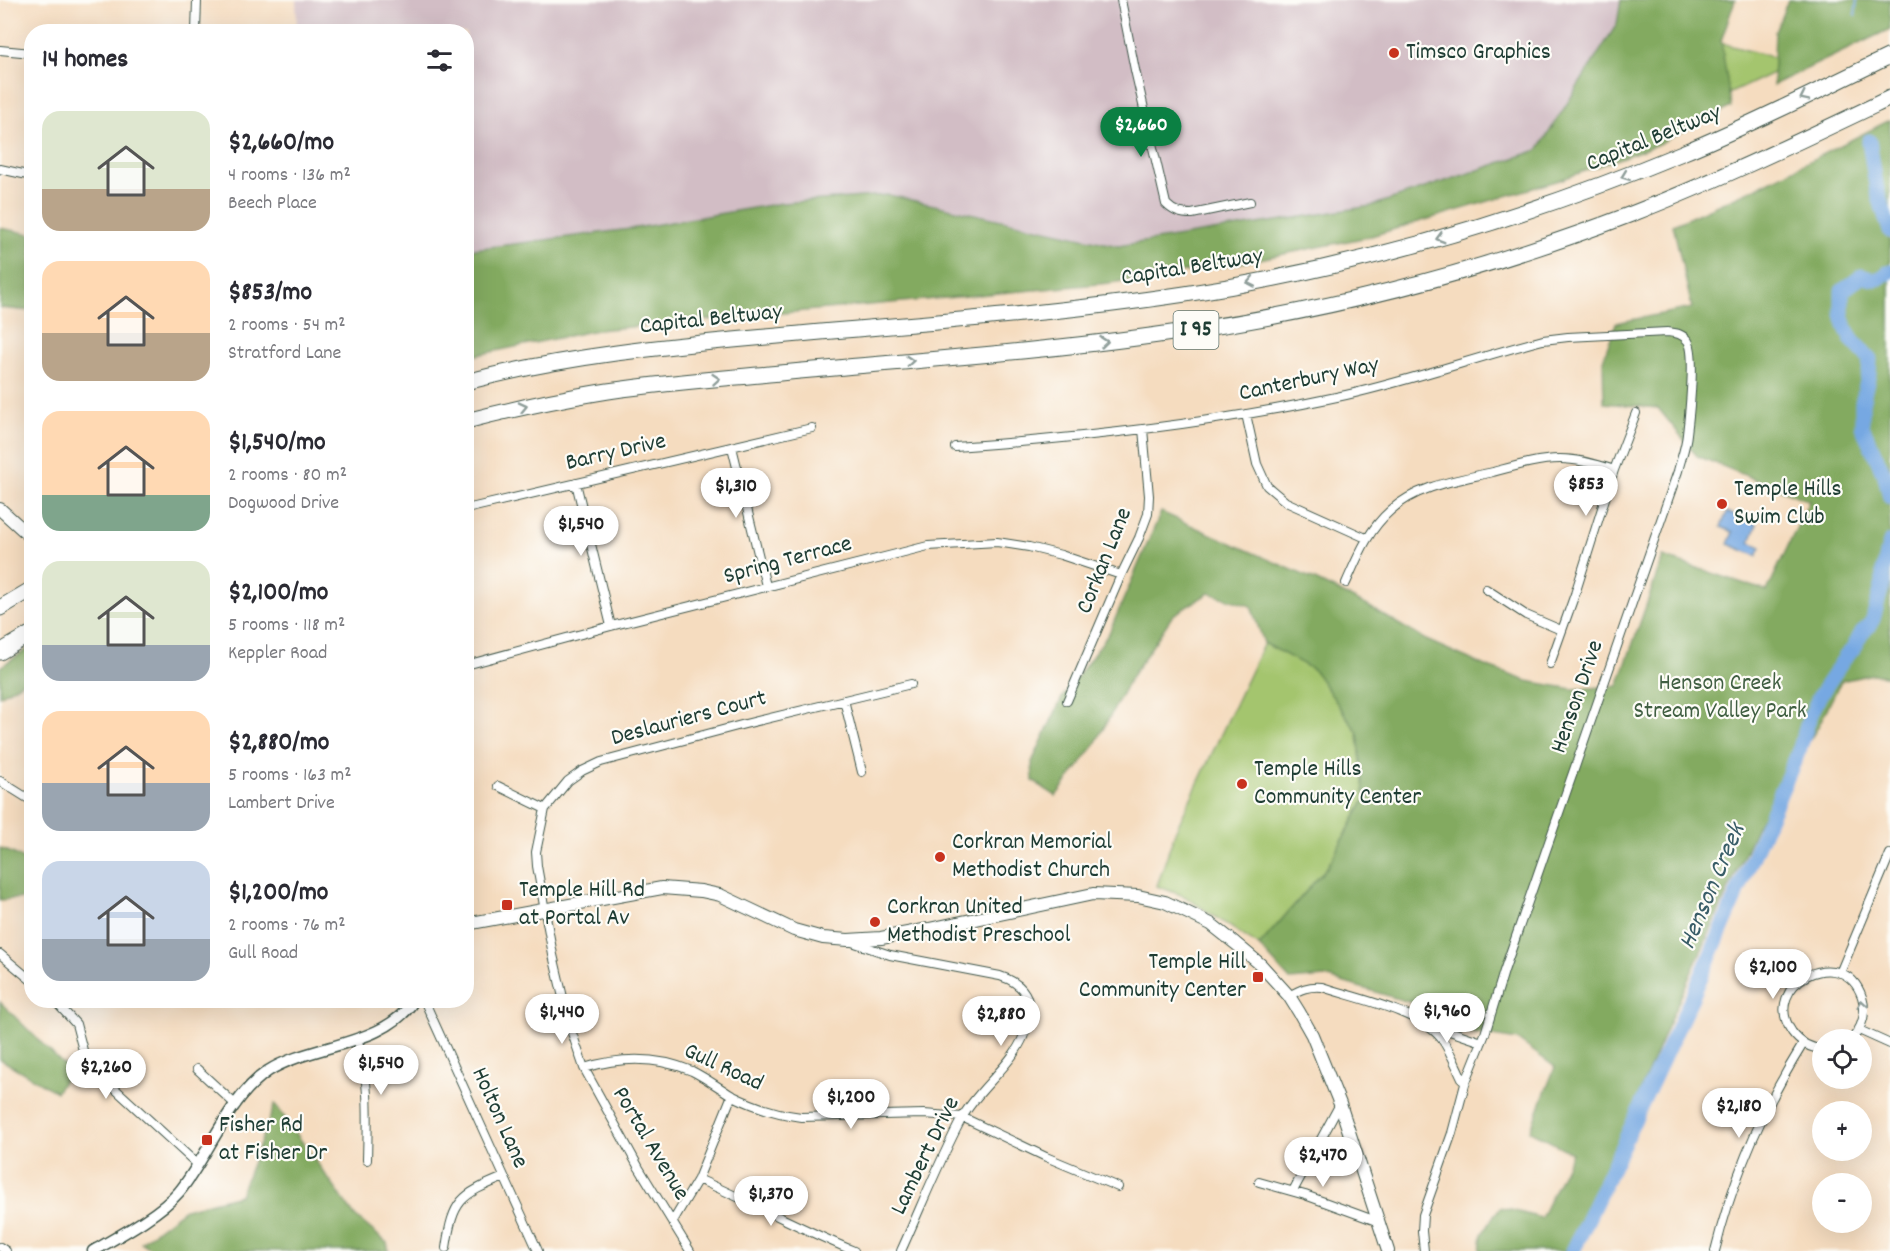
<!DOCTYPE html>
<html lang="en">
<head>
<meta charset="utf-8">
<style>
	body { margin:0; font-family:Dekko,sans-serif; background:#f7f7f7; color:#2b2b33; height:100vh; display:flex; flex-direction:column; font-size:22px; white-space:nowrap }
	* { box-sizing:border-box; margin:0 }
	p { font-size:20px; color:#7c7c81 }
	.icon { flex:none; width:33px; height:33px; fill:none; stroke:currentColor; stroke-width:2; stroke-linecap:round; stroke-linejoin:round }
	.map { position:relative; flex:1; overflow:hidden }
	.panel { position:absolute; left:24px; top:24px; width:450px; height:984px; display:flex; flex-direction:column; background:#fff; border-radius:24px; box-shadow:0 6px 24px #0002 }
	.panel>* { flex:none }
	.fabs { position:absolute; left:1812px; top:1029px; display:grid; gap:12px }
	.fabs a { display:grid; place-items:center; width:60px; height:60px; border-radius:50%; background:#fff; box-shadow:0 6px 24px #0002; font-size:30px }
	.price { position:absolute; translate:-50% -51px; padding:0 14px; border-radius:21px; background:#fff; color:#222; font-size:20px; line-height:39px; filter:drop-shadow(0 2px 3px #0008) }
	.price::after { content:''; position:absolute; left:50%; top:36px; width:18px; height:14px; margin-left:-9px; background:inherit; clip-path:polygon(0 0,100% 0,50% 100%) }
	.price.on { background:#0b8043; color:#fff }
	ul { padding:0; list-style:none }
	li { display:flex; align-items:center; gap:18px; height:150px; padding:0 18px }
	li span { display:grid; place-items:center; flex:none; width:168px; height:120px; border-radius:18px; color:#555 }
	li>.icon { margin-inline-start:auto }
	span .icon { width:72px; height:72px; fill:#fffc; stroke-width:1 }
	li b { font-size:26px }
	h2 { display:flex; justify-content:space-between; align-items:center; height:72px; padding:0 18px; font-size:26px }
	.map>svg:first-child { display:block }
	.industrial { fill:#d2bdc5 }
	.green { fill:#a4c56e; stroke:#628151; stroke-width:1.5 }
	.forest { fill:#83aa61; stroke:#51744a; stroke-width:1.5 }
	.water { fill:#76a8e2; stroke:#4a728b; stroke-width:1.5 }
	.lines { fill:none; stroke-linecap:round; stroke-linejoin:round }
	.stream { stroke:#76a8e2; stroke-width:2 }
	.river { stroke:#76a8e2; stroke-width:15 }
	.minor-casing { stroke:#3f5549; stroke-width:10 }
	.tertiary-casing { stroke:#3f5549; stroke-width:13 }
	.secondary-casing { stroke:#3f5549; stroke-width:14 }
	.motorway-casing { stroke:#3f5549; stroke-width:17 }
	.minor { stroke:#fff; stroke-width:8 }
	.tertiary { stroke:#fff; stroke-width:10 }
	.secondary { stroke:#fff; stroke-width:12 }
	.motorway { stroke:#fff; stroke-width:15 }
	.oneway { stroke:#8f9e9a }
	.poi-dot { fill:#c8321e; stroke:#fdfcf7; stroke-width:2 }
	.labels { text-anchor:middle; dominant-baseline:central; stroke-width:4.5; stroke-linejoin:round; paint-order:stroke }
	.shield { fill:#fdfcf7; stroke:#62766e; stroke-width:1.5 }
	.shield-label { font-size:22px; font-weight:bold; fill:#1f3d34 }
	.poi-label { font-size:24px; fill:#1f3d34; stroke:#fdfcf7; text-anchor:start }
	.street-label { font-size:24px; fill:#1f3d34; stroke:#fdfcf7 }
	.park-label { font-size:24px; fill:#405f42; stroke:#fdfcf7 }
	.water-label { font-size:26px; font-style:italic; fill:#395d68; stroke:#fdfcf7 }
</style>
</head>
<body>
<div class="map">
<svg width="1890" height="1251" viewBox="0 0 1890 1251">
	<rect width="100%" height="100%" fill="#fdfcf7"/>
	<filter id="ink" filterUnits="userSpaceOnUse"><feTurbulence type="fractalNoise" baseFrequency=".0167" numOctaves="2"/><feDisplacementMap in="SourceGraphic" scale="12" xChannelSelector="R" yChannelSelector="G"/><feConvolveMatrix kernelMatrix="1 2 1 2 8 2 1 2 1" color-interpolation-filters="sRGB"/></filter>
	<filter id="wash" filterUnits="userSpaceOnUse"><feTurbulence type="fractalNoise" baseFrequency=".008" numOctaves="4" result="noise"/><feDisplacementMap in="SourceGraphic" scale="24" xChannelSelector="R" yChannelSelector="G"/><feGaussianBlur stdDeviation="1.35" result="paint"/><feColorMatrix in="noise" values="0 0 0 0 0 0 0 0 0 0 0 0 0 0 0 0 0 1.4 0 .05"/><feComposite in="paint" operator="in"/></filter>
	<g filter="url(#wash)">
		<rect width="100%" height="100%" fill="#f5dcbf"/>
		<!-- industrial -->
		<path class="industrial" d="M296,0H1621L1617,24L1538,150L1371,206L1118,246L889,195L782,203L630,229L467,250L466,32L297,31Z"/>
		<!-- green -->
		<path class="green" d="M1710,40L1794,63L1701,107Z
			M1264,643L1314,669L1358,733L1365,799L1328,866L1259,946L1184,896L1157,886L1175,832Z"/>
		<!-- forest -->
		<path class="forest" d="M1621,0H1735L1721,41L1731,107L1656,145L1560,180L1368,237L1225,266L1110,283L597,330L467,357V250L630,229L782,203L889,195L1118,246L1371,206L1538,150L1617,24Z
			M1788,0H1890V29L1773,85L1775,32Z
			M1890,120V677L1873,674L1841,681L1819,725L1757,826L1667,1027L1574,1251H1480L1482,1234L1500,1207L1541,1218L1572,1153L1530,1131L1555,1067L1518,1040L1466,1032L1419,1005L1325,977L1290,980L1259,946L1328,866L1365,799L1358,733L1314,670L1264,643L1251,606L1209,593L1173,615L1130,679L1094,746L1056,796L1033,781L1032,762L1062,698L1109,633L1161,512L1315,580L1368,606L1424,639L1485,666L1527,681L1573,689L1618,686L1663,557L1767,591L1809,501L1697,456L1658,408L1604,403L1603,360L1616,323L1692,308L1673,225L1760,186Z
			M0,228L31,234V311L0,308Z
			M31,647V677L0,696V667Z
			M0,848C28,859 40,865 27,898L0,900Z
			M0,1002L70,1071L56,1092L0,1059Z
			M275,1104L355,1216L387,1243L389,1251H154L141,1242L185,1209L240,1195Z"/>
		<!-- water -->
		<path class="water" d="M1727,512L1757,524L1750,542L1761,547L1757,556L1728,544L1733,532L1721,527Z"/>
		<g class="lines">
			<!-- stream -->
			<path class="stream" d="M1855,15L1857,0"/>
			<!-- river -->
			<path class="river" d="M1869,141L1877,190L1890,231
				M1890,271C1878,281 1876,281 1862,276L1842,291V314L1846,328L1852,340L1870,359L1869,373L1862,403V426L1885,476L1890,497
				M1573,1251L1694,993L1800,748L1809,719L1820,695L1846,656L1853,649L1862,632L1869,626L1873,619L1883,583V571L1890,542"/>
		</g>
	</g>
	<g filter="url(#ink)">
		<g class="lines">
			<!-- minor casing -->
			<g class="minor-casing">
				<path id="minor" d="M1121,0L1135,70L1166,204C1174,212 1181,214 1192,214L1250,202
					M196,32L197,0
					M0,50L32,53
					M0,169L32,176
					M1246,414L1257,464L1267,486L1286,502L1366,538
					M732,447L766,586
					M955,447C1086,438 1218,423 1346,395C1413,380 1477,357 1543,340L1568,337L1667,332C1675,333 1682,333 1688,341C1696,353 1689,417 1687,434C1686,446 1681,459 1678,471L1504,971L1485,1034L1465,1084
					M576,483L611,626
					M466,509L812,428
					M1346,583C1358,556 1368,530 1391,510C1418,485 1459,480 1493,472C1515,466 1538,459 1560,459C1579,459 1596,464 1614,470
					M1486,589L1526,615L1561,630
					M1550,664L1575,594L1614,470L1636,413
					M466,665L611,626L928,546L997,542L1029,547L1061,555L1121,575
					M844,700L862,772
					M1067,701L1121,575L1139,538L1148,514L1149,496L1143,429
					M0,781L32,801
					M498,786L545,809
					M849,941L890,955L1000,976C1025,984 1033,999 1027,1025C1019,1062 979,1086 962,1118C939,1161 921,1207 901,1251
					M0,954L32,981
					M1840,973L1890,854
					M1289,996C1301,989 1308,986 1322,987C1355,998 1419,1011 1441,1038C1451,1051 1457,1069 1465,1084L1452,1133L1423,1215L1422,1231L1424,1251
					M54,1000L76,1024L85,1058L89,1065L197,1164
					M424,1000L538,1251
					M211,1002L213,1000
					M1429,1024L1482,1042
					M1859,1030L1890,1044
					M357,1038C370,1078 368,1118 367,1160
					M1822,1049C1809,1048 1800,1043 1792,1032C1759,984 1843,941 1862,997C1867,1013 1862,1028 1851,1040
					M584,1068C620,1057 657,1056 692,1071C706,1078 718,1087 731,1095C753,1106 777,1114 801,1117L924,1114L962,1117L1046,1157L1118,1187
					M197,1069L236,1105
					M698,1179C751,1202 801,1229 854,1251
					M1259,1182L1305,1195L1379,1222
					M1293,1191L1340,1104
					M673,1221L698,1179L732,1095
					M0,1247L6,1251
					M446,1248C453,1200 460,1195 504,1177
					M690,1251L639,1168L584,1068L570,1027L553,955L545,911L537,866L536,852L545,809L568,781L582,771L601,762L745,724L911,684
					M1715,1251C1733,1178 1763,1108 1803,1044"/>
			</g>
			<!-- tertiary casing -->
			<g class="tertiary-casing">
				<path id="tertiary" d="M93,1251C119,1236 160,1214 179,1192C209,1155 228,1098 268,1071C310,1044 386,1046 414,1000"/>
			</g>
			<!-- secondary casing -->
			<g class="secondary-casing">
				<path id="secondary" d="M0,509L32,538
					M466,924L662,888L701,891L720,895L794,930L823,938L848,940L881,938L929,929L1093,894L1138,896L1165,902L1211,924L1235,943L1260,964L1289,996L1299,1012L1312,1035L1340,1104L1388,1251"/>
			</g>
			<!-- motorway casing -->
			<g class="motorway-casing">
				<path id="motorway" d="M466,382C565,356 665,346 766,337C906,324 1047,315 1185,294C1356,268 1523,219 1682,153C1753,124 1821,89 1890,56
					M466,421C509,410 553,400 596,393C657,383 719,379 780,373C917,360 1056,351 1192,330C1342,308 1492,268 1634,213C1721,179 1806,138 1890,98
					M0,608L32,589
					M0,652L32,633"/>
			</g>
			<!-- minor -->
			<use href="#minor" class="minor"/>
			<!-- tertiary -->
			<use href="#tertiary" class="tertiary"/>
			<!-- secondary -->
			<use href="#secondary" class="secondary"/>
			<!-- motorway -->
			<use href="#motorway" class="motorway"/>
		</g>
		<!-- one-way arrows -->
		<defs><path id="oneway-chevron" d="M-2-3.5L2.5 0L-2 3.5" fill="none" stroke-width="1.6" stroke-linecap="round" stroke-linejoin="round" transform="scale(1.5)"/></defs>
		<g class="oneway">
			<use href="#oneway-chevron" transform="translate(1804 97) rotate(154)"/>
			<use href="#oneway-chevron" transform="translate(1625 176) rotate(159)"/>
			<use href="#oneway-chevron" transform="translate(1440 238) rotate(164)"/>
			<use href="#oneway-chevron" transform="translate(1251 282) rotate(169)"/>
			<use href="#oneway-chevron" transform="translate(1104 342) rotate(-6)"/>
			<use href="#oneway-chevron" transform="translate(910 361) rotate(-5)"/>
			<use href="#oneway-chevron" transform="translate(716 379) rotate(-5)"/>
			<use href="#oneway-chevron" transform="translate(523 407) rotate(-13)"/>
			<use href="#oneway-chevron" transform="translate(1862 1004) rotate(-99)"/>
		</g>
	</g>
	<!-- markers -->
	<g class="poi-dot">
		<circle cx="1394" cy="53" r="6"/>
		<circle cx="1722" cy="504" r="6"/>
		<circle cx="1242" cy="784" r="6"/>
		<circle cx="940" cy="857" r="6"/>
		<rect x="501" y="899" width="12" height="12" rx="3"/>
		<circle cx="875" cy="922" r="6"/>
		<rect x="1252" y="971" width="12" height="12" rx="3"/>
		<rect x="201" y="1134" width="12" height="12" rx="3"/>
	</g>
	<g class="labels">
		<!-- shield labels -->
		<rect class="shield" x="1173.5" y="311" width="45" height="38" rx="4.5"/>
		<g class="shield-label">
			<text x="1196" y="330">I 95</text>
		</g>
		<!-- poi labels -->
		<g class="poi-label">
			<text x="1406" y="53">Timsco Graphics</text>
			<text x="1734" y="490">Temple Hills<tspan x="1734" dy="28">Swim Club</tspan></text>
			<text x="1254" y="770">Temple Hills<tspan x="1254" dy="28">Community Center</tspan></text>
			<text x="952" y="843">Corkran Memorial<tspan x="952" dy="28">Methodist Church</tspan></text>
			<text x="519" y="891">Temple Hill Rd<tspan x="519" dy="28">at Portal Av</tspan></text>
			<text x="887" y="908">Corkran United<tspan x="887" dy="28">Methodist Preschool</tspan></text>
			<text x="1246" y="963" text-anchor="end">Temple Hill<tspan x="1246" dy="28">Community Center</tspan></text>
			<text x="219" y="1126">Fisher Rd<tspan x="219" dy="28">at Fisher Dr</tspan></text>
		</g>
		<!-- street labels -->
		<g class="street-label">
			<text transform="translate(1654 139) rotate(-22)">Capital Beltway</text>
			<text transform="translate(1192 268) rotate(-9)">Capital Beltway</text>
			<text transform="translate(711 320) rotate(-6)">Capital Beltway</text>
			<text transform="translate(1309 380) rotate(-12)">Canterbury Way</text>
			<text transform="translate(616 453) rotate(-13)">Barry Drive</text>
			<text transform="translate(788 561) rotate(-15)">Spring Terrace</text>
			<text transform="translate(1105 561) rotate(-68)">Corkan Lane</text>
			<text transform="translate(1578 697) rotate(-71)">Henson Drive</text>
			<text transform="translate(689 719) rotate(-15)">Deslauriers Court</text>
			<text transform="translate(723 1068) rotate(25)">Gull Road</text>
			<text transform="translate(499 1118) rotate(66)">Holton Lane</text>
			<text transform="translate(650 1144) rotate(59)">Portal Avenue</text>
			<text transform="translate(926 1156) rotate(-64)">Lambert Drive</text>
		</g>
		<!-- park labels -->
		<g class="park-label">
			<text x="1720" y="684">Henson Creek<tspan x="1720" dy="28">Stream Valley Park</tspan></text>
		</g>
		<!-- water labels -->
		<g class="water-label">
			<text transform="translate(1713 887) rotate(-67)">Henson Creek</text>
		</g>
	</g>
</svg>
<div class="fabs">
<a><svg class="icon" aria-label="locate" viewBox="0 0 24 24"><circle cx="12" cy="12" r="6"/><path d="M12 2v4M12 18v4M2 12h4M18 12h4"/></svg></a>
<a>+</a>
<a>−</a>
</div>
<b class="price on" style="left:1141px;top:158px">$2,660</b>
<b class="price" style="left:1586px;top:517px">$853</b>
<b class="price" style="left:736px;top:519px">$1,310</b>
<b class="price" style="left:581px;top:557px">$1,540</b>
<b class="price" style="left:1773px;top:1000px">$2,100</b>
<b class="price" style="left:1447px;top:1044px">$1,960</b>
<b class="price" style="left:562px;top:1045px">$1,440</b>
<b class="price" style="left:1001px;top:1047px">$2,880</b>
<b class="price" style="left:381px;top:1096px">$1,540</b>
<b class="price" style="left:106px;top:1100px">$2,260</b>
<b class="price" style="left:851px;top:1130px">$1,200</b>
<b class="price" style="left:1739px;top:1139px">$2,180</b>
<b class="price" style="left:1323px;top:1188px">$2,470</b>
<b class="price" style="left:771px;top:1227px">$1,370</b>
<section class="panel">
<h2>14 homes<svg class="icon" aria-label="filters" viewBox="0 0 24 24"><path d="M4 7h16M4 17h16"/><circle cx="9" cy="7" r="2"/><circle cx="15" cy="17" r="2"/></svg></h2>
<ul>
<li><span style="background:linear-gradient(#dfe7d0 65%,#b9a48a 0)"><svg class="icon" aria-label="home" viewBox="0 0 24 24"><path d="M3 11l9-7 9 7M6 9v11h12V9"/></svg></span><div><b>$2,660/mo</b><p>4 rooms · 136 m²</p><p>Beech Place</p></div></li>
<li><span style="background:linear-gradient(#ffd9b3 60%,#b9a48a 0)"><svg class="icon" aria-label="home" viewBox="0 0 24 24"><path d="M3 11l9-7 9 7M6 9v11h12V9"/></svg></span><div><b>$853/mo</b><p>2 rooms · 54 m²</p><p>Stratford Lane</p></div></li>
<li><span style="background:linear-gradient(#ffd9b3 70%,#7fa58c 0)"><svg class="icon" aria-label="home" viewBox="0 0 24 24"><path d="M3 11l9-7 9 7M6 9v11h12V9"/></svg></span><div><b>$1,540/mo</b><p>2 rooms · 80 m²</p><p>Dogwood Drive</p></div></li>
<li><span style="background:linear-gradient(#dfe7d0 70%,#9aa5b1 0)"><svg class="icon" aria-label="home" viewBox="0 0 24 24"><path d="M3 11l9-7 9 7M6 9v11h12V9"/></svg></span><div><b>$2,100/mo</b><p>5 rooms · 118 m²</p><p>Keppler Road</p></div></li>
<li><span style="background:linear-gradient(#ffd9b3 60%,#9aa5b1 0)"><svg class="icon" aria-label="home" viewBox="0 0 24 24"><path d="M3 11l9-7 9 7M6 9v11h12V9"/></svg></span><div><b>$2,880/mo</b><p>5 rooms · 163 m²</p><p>Lambert Drive</p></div></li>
<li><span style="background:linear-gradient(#c9d6e8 65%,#9aa5b1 0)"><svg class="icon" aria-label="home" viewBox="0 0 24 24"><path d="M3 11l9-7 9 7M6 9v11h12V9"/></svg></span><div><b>$1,200/mo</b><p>2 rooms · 76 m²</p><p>Gull Road</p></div></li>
</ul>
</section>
</div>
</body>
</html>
